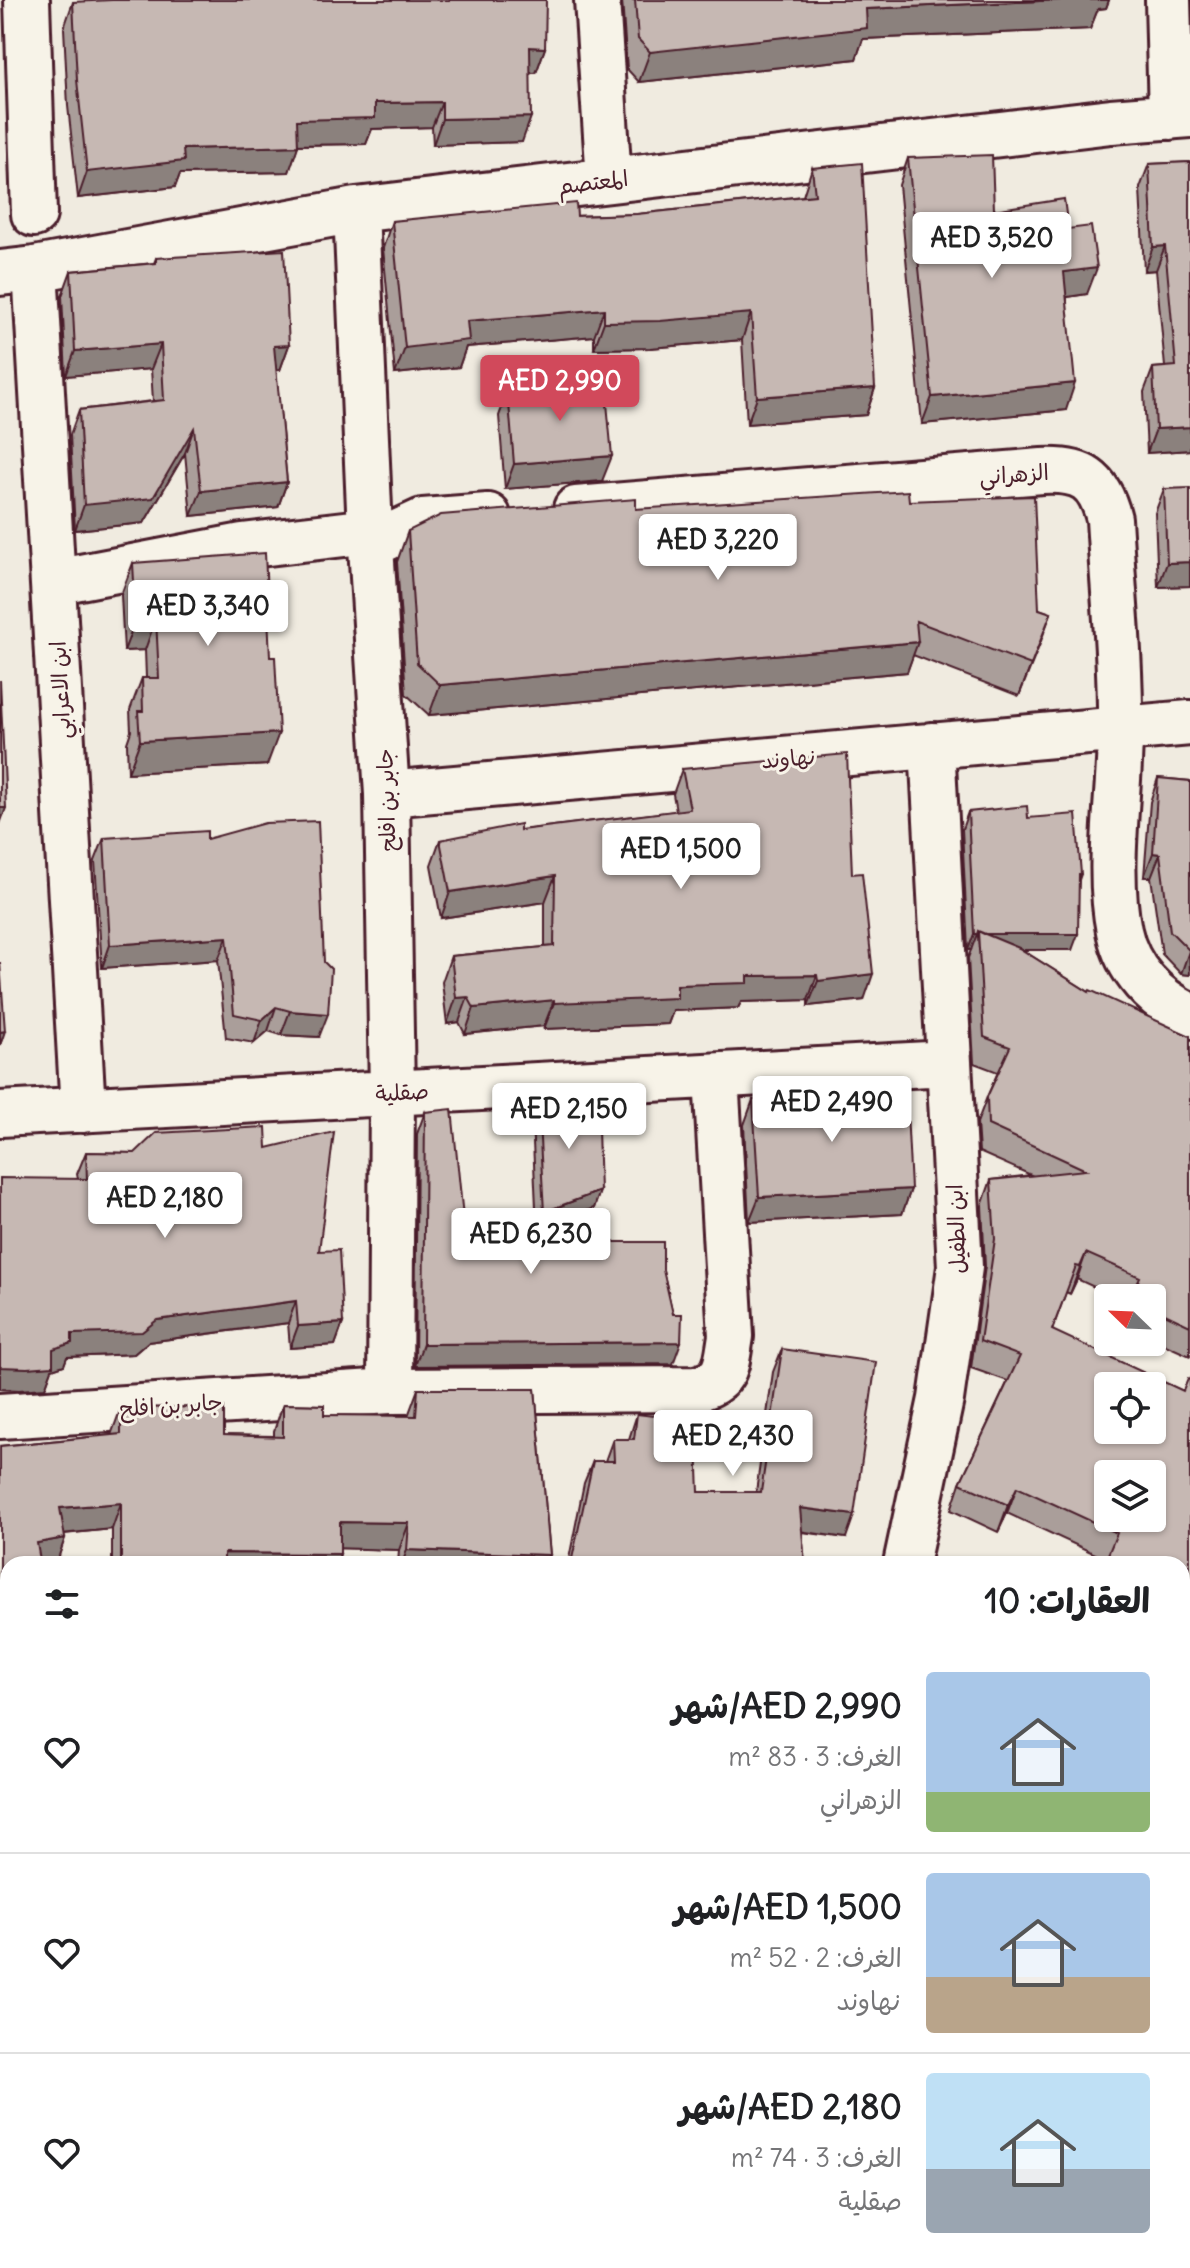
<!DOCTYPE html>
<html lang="ar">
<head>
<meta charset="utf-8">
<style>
	body { margin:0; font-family:Delius,"Playpen Sans Arabic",sans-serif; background:#f2f2f2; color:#202124; direction:rtl; height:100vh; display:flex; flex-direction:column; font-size:30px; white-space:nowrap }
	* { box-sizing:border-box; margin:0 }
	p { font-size:26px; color:#757577 }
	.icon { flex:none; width:44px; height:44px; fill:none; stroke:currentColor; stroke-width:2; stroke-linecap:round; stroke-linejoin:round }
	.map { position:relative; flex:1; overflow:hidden; direction:ltr }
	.side { position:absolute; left:0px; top:1556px; width:1190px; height:712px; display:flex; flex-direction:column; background:#fff; border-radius:24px 24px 0 0; box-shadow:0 2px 6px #0004; direction:rtl }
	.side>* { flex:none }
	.needle { width:52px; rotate:293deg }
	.buttons { position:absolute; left:1094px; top:1284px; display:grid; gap:16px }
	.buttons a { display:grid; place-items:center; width:72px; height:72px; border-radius:8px; background:#fff; box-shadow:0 2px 6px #0004; font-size:40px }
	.price { position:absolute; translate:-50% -68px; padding:0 18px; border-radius:8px; background:#fff; color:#222; font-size:26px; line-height:52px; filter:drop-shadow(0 2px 4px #0008) }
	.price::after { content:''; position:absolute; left:50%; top:48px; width:24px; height:18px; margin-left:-12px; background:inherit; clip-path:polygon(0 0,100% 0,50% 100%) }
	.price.active { background:#d1495b; color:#fff }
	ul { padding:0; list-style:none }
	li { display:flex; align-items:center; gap:24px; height:200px; padding:0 40px }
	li+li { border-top:2px solid #e0e0e0 }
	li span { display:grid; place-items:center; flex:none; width:224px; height:160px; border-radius:8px; color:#555 }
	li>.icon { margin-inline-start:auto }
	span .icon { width:96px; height:96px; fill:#fffc; stroke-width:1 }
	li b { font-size:34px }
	h2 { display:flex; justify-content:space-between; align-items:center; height:96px; padding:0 40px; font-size:34px }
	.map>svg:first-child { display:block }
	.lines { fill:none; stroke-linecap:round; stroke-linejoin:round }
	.minor-casing { stroke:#4a1f2b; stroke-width:50 }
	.minor { stroke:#f7f3e8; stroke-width:44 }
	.wall { fill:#aa9e9a; stroke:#4a1f2b; stroke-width:2 }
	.shaded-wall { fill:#8b817d; stroke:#4a1f2b; stroke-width:2 }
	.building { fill:#c6b8b3; stroke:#4a1f2b; stroke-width:2; fill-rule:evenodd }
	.labels { text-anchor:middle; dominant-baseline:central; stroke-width:6; stroke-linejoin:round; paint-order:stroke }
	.street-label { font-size:22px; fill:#4a1f2b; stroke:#f7f3e8 }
</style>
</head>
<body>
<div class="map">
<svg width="1190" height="2268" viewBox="0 0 1190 2268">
	<rect width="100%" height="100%" fill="#f0ebe0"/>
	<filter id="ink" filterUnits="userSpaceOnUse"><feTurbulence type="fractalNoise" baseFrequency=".0125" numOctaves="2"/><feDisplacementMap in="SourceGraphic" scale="16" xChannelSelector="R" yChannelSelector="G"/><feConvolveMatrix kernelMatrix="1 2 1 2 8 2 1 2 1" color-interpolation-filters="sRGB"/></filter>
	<g filter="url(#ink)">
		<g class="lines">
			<!-- minor casing -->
			<g class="minor-casing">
				<path id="minor" d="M27,0L34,214
					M597,0L609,180
					M1168,0L1171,117
					M356,210L370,531L387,794L392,1093L390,1391
					M35,269L83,1110
					M0,273L35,269L356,210L1111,121L1190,115
					M576,509L1042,471C1082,469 1099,479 1109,519C1113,589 1121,661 1120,731C1120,795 1106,868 1119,931C1127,970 1155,999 1190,1016
					M371,545L423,521L488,516
					M54,582L242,546L370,531
					M387,794L1190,723
					M0,1114L947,1063
					M0,1416L390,1391L696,1389C728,1381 726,1365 731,1336L716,1077
					M906,1564L941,1399L960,1267L932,745
					M0,1682H8
					M1182,1808L1190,1811
					M0,1981L8,1980
					M0,2095L8,2096
					M163,2260V2268
					M434,2260V2268
					M1024,2268L1027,2260"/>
			</g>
			<!-- minor -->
			<use href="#minor" class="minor"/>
		</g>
		<!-- wall -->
		<path class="wall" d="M622,0H1109L1106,8L1098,9L1090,29L863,39L856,59L639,82L627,69Z
			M73,2L545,48L536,73H530L522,142L433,145L432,127L372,129L366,144L298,145L289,172L180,174L175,187L78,198L68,106L64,28Z
			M908,158L994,210L1068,229L1087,294L1067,297L1066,410L922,424L899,185Z
			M1190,162V450L1147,453L1144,392L1153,368L1165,367L1156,270L1144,271L1140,188L1149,164Z
			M812,168L875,388L866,415L747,424L742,340L650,348L594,349V336L466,347L459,367L395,374L383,248L392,221L637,214L803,196Z
			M156,258L289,345L280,370H276L287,482L278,507L191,516L185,453L144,523L75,530L70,435L79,410L153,401L151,369L66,376L62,296L71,271L154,263Z
			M508,391L602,481L505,489L499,416Z
			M1164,489L1190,586L1158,587L1155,513Z
			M909,501L1039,609L1051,613L1019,696L913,655L907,672L429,715L406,694L397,562L408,531L636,509Z
			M133,563L267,765L128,773L127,743L131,731L130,710L142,678H146L145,650L124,651L121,595Z
			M682,769L852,874L864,1000L808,1006V1000L741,1002L738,1008L673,1011L668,1024L544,1029V1026L465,1034L459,1022L447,1024L442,982L451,956L545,947V902L441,918L431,865L440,840L676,811L673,794Z
			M1158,778L1190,781V975L1181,974L1162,954L1151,877H1144L1150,802Z
			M968,812L1028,818L1081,874L1079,880L1072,950H1022L1089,992L1190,1036V1356L1152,1339V1298H1118L1077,1279L1070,1294L1066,1292L1052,1331L1183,1391L1190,1380V1641L1182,1638V1564L1106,1559L1007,1513L998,1532L951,1510L960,1483L1008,1381L971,1368L985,1266L982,1206L991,1180L1031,1175L979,1152L977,1123L987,1097L998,1072L974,1063L968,958L971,950H968L962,829Z
			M104,838L207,839L319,1037L281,1035L268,1031L254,1043L226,1038L218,960L102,968L95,861Z
			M753,1100L911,1189L902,1214L749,1222L744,1125Z
			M538,1103L600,1191L594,1208L537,1229L532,1120Z
			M425,1112L465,1237L464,1242L663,1270L673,1314V1364L415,1366L417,1134Z
			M267,1148L319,1251L343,1323L335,1345L290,1348L288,1323L148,1342L134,1354L67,1357L64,1365L52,1369L45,1388L19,1390L78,1179L77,1174L86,1152L135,1153Z
			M782,1349L846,1538L802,1532L805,1564H568L584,1483L593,1461H605L613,1439H629L637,1414L699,1492H756L773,1372Z
			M418,1389H535L550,1555L546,1564H398L399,1550L340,1548V1554L336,1564H112V1529L64,1534L65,1538L56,1564H8V1592L0,1593V1446L111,1435L121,1408L224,1407V1435L274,1436V1431L283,1404L324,1405V1415L408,1416Z
			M8,1815V1942L0,1862V1831L6,1816Z
			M1182,1883L1190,1885V2116L1182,2114Z
			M0,1982L8,1983V2071H0Z
			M4,2098L8,2260H151L154,2268H19V2260H0V2101H3Z
			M1190,2117V2268H1061L1063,2260H1182V2145Z
			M459,2260H932L929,2268H445L455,2266Z"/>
		<!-- shaded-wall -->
		<path class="shaded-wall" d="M1062,0H1109L1106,8L1098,9L1090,29L863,39L856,59L639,82L650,52L866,9Z
			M530,47L545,48L536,73H520Z
			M442,102L432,127L372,129L366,144L288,145L297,120L375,103Z
			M531,117L522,142L433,145L442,119Z
			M298,146L289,172L180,174L175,187L78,198L87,172L183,149Z
			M1165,246L1156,270L1144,271L1153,247Z
			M1097,268L1087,294L1055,299L1064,272Z
			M604,309L594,336L466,347L459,367L395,374L405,348L467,321Z
			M751,313L742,340L650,348L594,349L604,322Z
			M161,344L151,369L66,376L75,351Z
			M289,345L280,370L265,371L274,346Z
			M1075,383L1066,410L922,424L932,397Z
			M875,388L866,415L747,424L757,397Z
			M1190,427V450L1147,453L1156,429Z
			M194,428L185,453L144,523L75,530L84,505Z
			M612,456L602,481L505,489L514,464Z
			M287,482L278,507L191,516L201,491Z
			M1190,562V586L1158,587L1167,563Z
			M1051,613L1040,644L1019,696L1031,665Z
			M156,618L145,650L124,651L136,619Z
			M918,642L907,672L429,715L440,685Z
			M279,733L267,765L128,773L140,741Z
			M0,808H6L0,824Z
			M1153,853L1160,854L1151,877H1144Z
			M555,876L545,902L441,918L450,892Z
			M974,934H977L971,950H968Z
			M978,934H1078L1072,950H979Z
			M227,937L218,960L102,968L110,945Z
			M1189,951L1190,975L1181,974Z
			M873,974L864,1000L808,1006L818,981Z
			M817,975L808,1000L741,1002L738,1008L673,1011L668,1024L544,1029L554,1003L748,976Z
			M468,997L459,1022L447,1024L456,998Z
			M554,1000L544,1026L465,1034L474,1008Z
			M276,1007L268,1031L254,1043L262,1020Z
			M290,1011L328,1014L319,1037L281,1035Z
			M5,1031L0,1046V1032Z
			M911,1189L902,1214L749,1222L759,1197Z
			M600,1191L594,1208L537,1229L544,1212Z
			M1086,1253L1077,1279L1070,1294L1080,1267Z
			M296,1301L288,1323L148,1342L134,1354L67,1357L64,1365L52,1369L45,1388L19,1390L0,1389V1367L53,1349L72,1334L157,1320Z
			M343,1323L335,1345L290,1348L298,1326Z
			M681,1342L673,1364L415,1366L423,1344Z
			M1017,1487L1007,1513L998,1532L1008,1505Z
			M121,1503L112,1529L50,1535L60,1508Z
			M800,1508L854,1515L846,1538L792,1530Z
			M340,1522L409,1523L399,1550L331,1548Z
			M65,1538L56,1564H24L37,1543Z
			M407,1550L550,1555L546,1564H402Z
			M224,1553L340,1554L336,1564H220Z
			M572,1559L592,1560L590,1564H570Z
			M8,1567V1592L0,1593V1568Z
			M8,2010L0,2032V2011Z
			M6,2049H8V2071H0V2066Z
			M0,2238H8V2260H19H0Z
			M115,2265H155L154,2268H114Z"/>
		<!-- building -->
		<path class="building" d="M112,0H546L545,48L530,47L531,117L442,119V102L375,103V118L297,120L298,146L183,149L184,161L87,172L77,80L73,2Z
			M635,0H1062L866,9L867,28L650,52L638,39Z
			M992,155L994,210L1064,199L1068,229L1091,226L1097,268L1064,272L1075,383L932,397L908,158Z
			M1190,162V427L1156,429L1153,368L1176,366L1165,246L1153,247L1149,164Z
			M862,163L875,388L757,397L751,313L660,321L604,322V309L467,321L469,340L405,348L392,221L576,203L577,216L637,214L815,195L812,168Z
			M284,250L289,345L274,346L287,482L201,491L194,428L153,498L84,505L79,410L164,400L161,344L75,351L71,271L156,263V258Z
			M605,382L612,456L514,464L508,391Z
			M1190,488V562L1167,563L1164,489Z
			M908,491L909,501L1034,496L1039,609L1051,613L1031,665L916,621L918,642L440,685L417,663L408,531L441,515L636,499V509Z
			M265,553L270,657H275L279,733L140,741L138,711H143L142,678H159L156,618L136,619L133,563Z
			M0,680L6,808H0Z
			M847,754L852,874L862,873L873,974L818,981L817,975L748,976V983L677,985V998L554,1003V1000L474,1008L468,997L456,998L451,956L554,946L555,876L450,892L440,840L520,824V830L690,809L682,769Z
			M1158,778L1190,781V951L1170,931L1160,854L1153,853Z
			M1027,806L1028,818L1076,814L1081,874H1079L1078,934H984L978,931L977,934H974L968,812Z
			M318,821L324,962L331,969L328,1014L290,1011L276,1007L262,1020L234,1014L227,937L110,945L104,838L207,831V839L265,823Z
			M978,931L1019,948L1089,992L1090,990L1190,1036V1326L1152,1308V1298H1130L1140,1277L1086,1253L1080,1267L1076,1266L1052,1330L1183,1391L1188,1379L1190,1380V1611L1187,1609L1182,1621V1564H1104L1117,1533L1017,1487L1008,1505L960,1483L1020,1356L980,1341L995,1239L991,1180L1086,1170L988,1125L987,1097L1010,1047L984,1037ZM1108,1386H1152V1430H1108ZM1108,1474H1152V1518H1108Z
			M0,962L5,1031L0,1032Z
			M906,1092L911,1189L759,1197L753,1100Z
			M597,1098L600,1191L544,1212L538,1103Z
			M452,1109L465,1237L454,1242H663V1270L673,1314H682L681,1342L423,1344L425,1112Z
			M266,1127L267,1148L334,1132L319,1251L339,1250L343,1323L298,1326L296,1301L157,1320L142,1332L72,1334V1343L53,1349V1366L27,1368L0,1367V1178L87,1179L86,1152L135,1153L156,1133Z
			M782,1349L876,1362L854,1515L800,1508L805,1564H592V1560L572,1559L593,1461H614L613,1439H634L637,1414L696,1421L699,1492H761Z
			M418,1389H535L550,1555L407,1550L409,1523L340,1522V1554L224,1553V1564H121V1503L60,1508L65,1538L37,1543L40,1561L24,1564H8V1567L0,1568V1446L121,1434V1408L224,1407V1435L283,1437V1404L324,1405V1415L416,1416Z
			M8,1815V1839L6,1816Z
			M1182,1883L1190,1885V2089L1182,2087Z
			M0,1982L8,1983V2049H6L8,2010L0,2011Z
			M8,2097V2238H0V2101H4V2098Z
			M1190,2124V2268H1065L1067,2260H1182V2151Z
			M27,2260H151L155,2265H115L114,2268H27Z
			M189,2260H426L431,2266L442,2268H181V2266Z
			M460,2260H932L929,2268H883L863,2261L862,2268H445L455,2266Z"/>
	</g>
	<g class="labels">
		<!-- street labels -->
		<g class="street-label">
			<text transform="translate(593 182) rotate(-7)">المعتصم</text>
			<text transform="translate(1014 474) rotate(-4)">الزهراني</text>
			<text transform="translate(60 690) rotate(-93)">ابن الاعرابي</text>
			<text transform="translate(789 758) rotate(-5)">نهاوند</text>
			<text transform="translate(386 800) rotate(-92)">جابر بن افلح</text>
			<text transform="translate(402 1092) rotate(-3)">صقلية</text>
			<text transform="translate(956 1229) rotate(-92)">ابن الطفيل</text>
			<text transform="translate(171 1405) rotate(-4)">جابر بن افلح</text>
		</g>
	</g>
</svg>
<div class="buttons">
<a><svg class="needle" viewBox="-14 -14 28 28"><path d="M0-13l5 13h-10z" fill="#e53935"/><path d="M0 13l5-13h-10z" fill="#757577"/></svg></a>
<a><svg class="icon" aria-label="locate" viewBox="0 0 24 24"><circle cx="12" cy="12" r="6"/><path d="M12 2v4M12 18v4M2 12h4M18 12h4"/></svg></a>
<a><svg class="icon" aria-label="layers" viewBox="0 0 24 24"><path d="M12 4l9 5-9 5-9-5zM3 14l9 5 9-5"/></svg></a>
</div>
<b class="price" style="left:992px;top:280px">AED 3,520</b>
<b class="price active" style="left:560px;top:423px">AED 2,990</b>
<b class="price" style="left:718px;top:582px">AED 3,220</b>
<b class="price" style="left:208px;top:648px">AED 3,340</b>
<b class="price" style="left:681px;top:891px">AED 1,500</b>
<b class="price" style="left:832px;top:1144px">AED 2,490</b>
<b class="price" style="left:569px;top:1151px">AED 2,150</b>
<b class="price" style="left:165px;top:1240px">AED 2,180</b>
<b class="price" style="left:531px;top:1276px">AED 6,230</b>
<b class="price" style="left:733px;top:1478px">AED 2,430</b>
<section class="side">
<h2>العقارات: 10<svg class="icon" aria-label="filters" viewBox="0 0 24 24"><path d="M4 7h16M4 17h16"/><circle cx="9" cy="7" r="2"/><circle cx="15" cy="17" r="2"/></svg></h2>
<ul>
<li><span style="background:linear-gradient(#a9c7e8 75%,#8fb573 0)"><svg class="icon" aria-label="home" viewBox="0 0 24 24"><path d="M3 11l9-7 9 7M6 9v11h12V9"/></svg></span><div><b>AED 2,990/شهر</b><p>الغرف: 3 · 83 m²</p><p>الزهراني</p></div><svg class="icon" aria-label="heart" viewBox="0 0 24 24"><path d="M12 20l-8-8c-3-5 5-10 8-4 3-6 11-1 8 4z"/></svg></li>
<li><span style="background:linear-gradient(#a9c7e8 65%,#b9a48a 0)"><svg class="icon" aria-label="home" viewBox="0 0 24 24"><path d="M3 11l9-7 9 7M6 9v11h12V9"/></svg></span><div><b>AED 1,500/شهر</b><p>الغرف: 2 · 52 m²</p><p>نهاوند</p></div><svg class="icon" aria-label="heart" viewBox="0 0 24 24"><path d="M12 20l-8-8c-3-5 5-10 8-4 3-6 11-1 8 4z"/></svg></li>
<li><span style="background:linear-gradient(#bfe0f5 60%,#9aa5b1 0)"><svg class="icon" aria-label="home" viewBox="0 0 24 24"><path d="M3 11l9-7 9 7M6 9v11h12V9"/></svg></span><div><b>AED 2,180/شهر</b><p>الغرف: 3 · 74 m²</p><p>صقلية</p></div><svg class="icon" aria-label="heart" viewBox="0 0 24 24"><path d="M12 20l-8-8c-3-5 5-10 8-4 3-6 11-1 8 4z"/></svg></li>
</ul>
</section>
</div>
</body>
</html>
